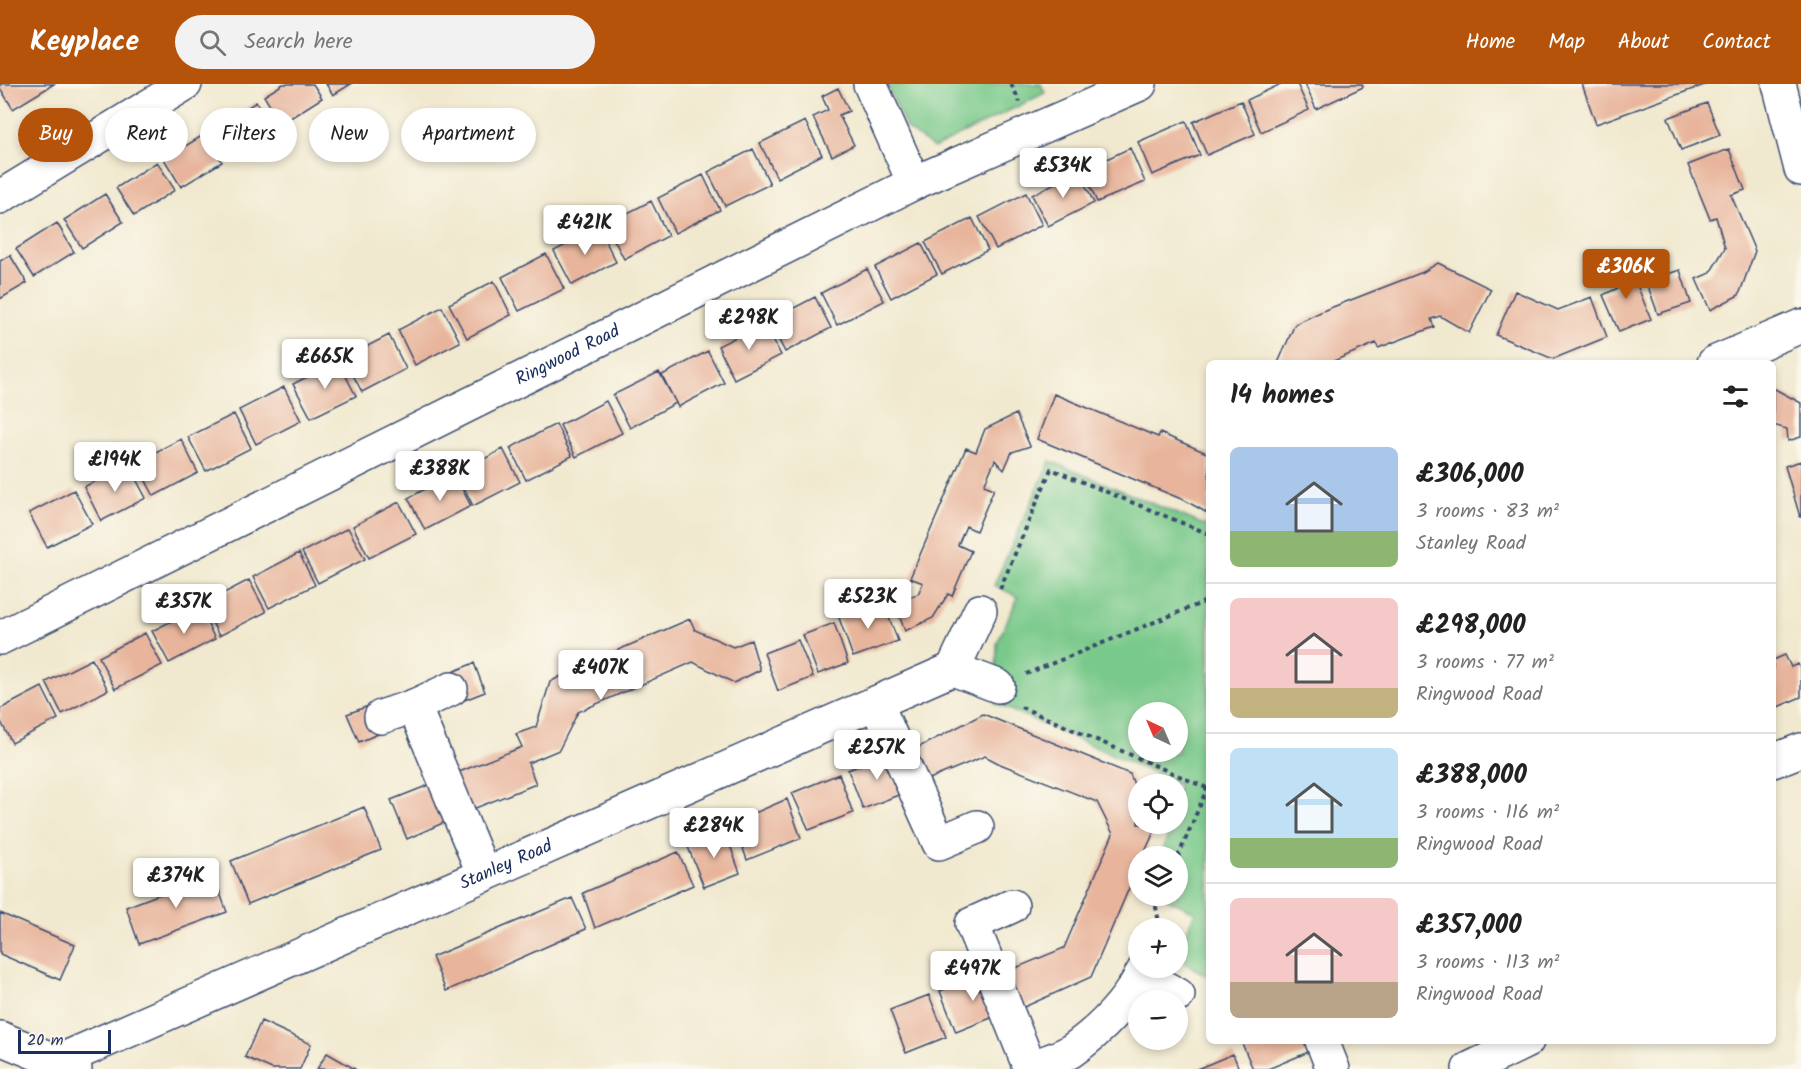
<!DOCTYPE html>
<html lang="en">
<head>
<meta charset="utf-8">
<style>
	body { margin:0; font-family:Kalam,sans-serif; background:#f2f2f2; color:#222; height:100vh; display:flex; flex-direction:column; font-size:22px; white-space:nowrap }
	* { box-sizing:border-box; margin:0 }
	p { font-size:20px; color:#767676 }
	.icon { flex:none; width:33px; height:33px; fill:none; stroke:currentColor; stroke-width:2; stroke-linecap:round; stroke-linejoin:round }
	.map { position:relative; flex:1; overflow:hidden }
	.side { position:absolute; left:1206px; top:276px; width:570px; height:684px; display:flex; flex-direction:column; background:#fff; border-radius:9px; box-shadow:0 3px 9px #0003 }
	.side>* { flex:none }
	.banner { position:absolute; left:18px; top:24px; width:570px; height:54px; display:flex; gap:12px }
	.needle { width:39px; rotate:316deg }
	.controls { position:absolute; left:1128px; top:618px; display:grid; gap:12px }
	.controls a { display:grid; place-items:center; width:60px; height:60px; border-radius:50%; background:#fff; box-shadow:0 3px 9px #0003; font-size:30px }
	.scale { position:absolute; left:18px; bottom:15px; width:93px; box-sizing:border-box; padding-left:6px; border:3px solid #1b2f5e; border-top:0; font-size:16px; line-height:21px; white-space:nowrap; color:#1b2f5e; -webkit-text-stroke:4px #fbf7ec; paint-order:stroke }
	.price { position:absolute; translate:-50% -51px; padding:0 14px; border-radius:6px; background:#fff; color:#222; font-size:20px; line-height:39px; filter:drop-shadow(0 2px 3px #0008) }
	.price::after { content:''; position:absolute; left:50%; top:36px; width:18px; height:14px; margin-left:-9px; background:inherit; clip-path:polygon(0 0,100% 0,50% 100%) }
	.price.active { background:#b45309; color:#fff }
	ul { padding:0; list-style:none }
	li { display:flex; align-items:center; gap:18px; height:150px; padding:0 24px }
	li+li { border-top:2px solid #e0e0e0 }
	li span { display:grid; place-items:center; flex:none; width:168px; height:120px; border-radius:9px; color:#555 }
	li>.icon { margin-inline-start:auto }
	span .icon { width:72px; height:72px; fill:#fffc; stroke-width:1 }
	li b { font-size:26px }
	h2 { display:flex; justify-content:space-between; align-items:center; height:72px; padding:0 24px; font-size:26px }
	.chip { padding:0 21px; border-radius:27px; background:#fff; box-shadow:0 3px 9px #0003; font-size:21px; line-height:54px }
	.chip.active { background:#b45309; color:#fff }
	header { display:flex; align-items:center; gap:36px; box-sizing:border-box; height:84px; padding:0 30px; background:#b45309; color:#fff }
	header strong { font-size:28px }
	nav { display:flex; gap:33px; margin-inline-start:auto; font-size:21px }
	.search { width:420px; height:54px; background:#f2f2f2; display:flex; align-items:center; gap:15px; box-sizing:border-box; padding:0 21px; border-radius:33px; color:#767676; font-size:22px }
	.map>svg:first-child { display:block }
	.green { fill:#79c98a; stroke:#4a7c74; stroke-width:1.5; fill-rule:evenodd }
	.building { fill:#e8b59c }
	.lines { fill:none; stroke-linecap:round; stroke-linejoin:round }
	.minor-casing { stroke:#3b4b6f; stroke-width:36 }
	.path { stroke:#3b4b6f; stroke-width:4; stroke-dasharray:4.5 4.5; stroke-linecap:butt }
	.minor { stroke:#fff; stroke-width:33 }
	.labels { text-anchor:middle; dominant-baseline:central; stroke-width:4.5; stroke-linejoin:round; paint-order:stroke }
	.street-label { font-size:18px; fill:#1b2f5e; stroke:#fbf7ec }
</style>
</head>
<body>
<header>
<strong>Keyplace</strong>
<div class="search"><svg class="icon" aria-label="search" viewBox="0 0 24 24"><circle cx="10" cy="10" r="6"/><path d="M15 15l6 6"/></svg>Search here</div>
<nav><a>Home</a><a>Map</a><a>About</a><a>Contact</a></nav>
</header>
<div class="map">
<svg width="1801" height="985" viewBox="0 0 1801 985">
	<rect width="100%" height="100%" fill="#fbf7ec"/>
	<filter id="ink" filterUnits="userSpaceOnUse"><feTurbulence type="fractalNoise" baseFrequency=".0167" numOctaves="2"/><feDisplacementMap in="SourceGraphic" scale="12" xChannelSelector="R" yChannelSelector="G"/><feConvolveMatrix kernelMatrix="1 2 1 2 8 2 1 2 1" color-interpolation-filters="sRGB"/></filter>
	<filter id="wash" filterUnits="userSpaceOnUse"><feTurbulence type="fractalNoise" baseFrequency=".008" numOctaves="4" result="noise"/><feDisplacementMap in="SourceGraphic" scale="24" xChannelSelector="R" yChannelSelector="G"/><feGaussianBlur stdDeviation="1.35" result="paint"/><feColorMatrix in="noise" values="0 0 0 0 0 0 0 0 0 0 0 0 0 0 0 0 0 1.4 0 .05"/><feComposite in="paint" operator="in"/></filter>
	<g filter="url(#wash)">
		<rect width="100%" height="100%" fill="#f1e9cf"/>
		<!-- green -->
		<path class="green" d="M887,0H1041L1045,9L934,64L906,44Z
			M1050,377L1209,443V893L1178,875V868L1195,828L1161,812H1178V772H1159L1174,740H1178V700H1163L1159,691L995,619L997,559L1018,513L994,501ZM1138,628H1178V668H1138Z"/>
		<g id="blocks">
			<!-- building -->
			<path class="building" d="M0,0H54L13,25L0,4Z
				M283,0H313L322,14L281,40L264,12Z
				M326,0H351L333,11Z
				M1281,0H1297L1309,26L1261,48L1247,16Z
				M1305,0H1362L1363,3L1316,25Z
				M1582,0H1707L1596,40Z
				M838,4L849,27L839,31L854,61L832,72L813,33L828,26L822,12Z
				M1241,17L1255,50L1207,71L1193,38Z
				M256,18L273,46L232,72L215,44Z
				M1707,19L1720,51L1681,66L1668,34Z
				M805,37L822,71L777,94L760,59Z
				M1186,37L1200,71L1152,91L1138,58Z
				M205,50L222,78L181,103L164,75Z
				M1130,64L1145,98L1097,118L1083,86Z
				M753,65L770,100L725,122L708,88Z
				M1729,65L1745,106L1731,111L1755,167L1739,211L1710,226L1696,195L1710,189L1725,164L1716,133L1710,135L1688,81Z
				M157,78L175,106L134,132L116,104Z
				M1078,87L1094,119L1048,142L1032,111Z
				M703,91L720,126L675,149L658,114Z
				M1026,109L1042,141L996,165L979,133Z
				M105,110L123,138L82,164L64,136Z
				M651,117L668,152L624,175L606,140Z
				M972,134L988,166L942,190L925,158Z
				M57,139L74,168L34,193L16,165Z
				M599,144L616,178L572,201L554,167Z
				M921,159L937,190L891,214L875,183Z
				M546,170L564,205L519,227L502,193Z
				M10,171L27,199L0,215V177Z
				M1627,177L1651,235L1619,248L1603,211L1620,203L1612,183Z
				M1438,179L1491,205L1469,249L1440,232L1431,235L1434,243L1378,264L1376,259L1329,279H1278L1295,240L1325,226L1423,188Z
				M867,185L884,217L837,241L821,209Z
				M1680,186L1691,219L1658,230L1646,197Z
				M494,197L511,231L467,254L449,220Z
				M1515,207L1558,226L1592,213L1607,253L1553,275L1496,251Z
				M815,213L831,244L785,268L769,237Z
				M442,223L460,258L415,281L398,246Z
				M764,239L781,271L734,295L718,262Z
				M389,251L406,285L362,308L344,274Z
				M708,267L724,299L678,323L662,291Z
				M338,277L356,312L311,334L293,300Z
				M659,288L676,319L630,344L613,311Z
				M284,303L301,337L256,360L239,326Z
				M1773,304L1801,319V353L1788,357L1787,345L1773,341Z
				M1054,310L1158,353L1160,349L1209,370V430L1186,417L1037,355Z
				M606,317L622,349L576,373L560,341Z
				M234,330L251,364L206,387L188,353Z
				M1016,330L1030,362L1012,368L1004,386L995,376L984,401L994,405L976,447L966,442L958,461L971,467L952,512L948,510L933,534L905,547L894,518L918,510L923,499L910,494L966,364L976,368L985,345Z
				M556,340L572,372L526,396L510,364Z
				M181,355L198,389L154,412L136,378Z
				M503,365L520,398L473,422L457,389Z
				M1801,377V433H1800L1785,382Z
				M128,380L146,414L101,437L84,403Z
				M454,390L471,422L425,446L408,414Z
				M74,406L92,440L47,463L29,429Z
				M399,418L416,450L369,474L353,442Z
				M348,444L365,475L318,499L302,468Z
				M299,469L315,501L269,524L253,493Z
				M249,496L266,528L219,552L203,520Z
				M883,518L898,557L853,573L839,534Z
				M199,523L215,555L169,579L152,547Z
				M690,535L695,546L733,563L751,556L760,586L734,599L693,578L578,628L559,666L528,679L536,700L468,727L454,690L522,663L516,650L536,643L550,598L572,586Z
				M834,539L848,579L818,590L803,551Z
				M145,549L162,581L115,605L99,573Z
				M798,556L813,593L778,607L764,569Z
				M1785,571L1791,583L1798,580L1801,587V613L1773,625V576Z
				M92,575L108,606L62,630L46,598Z
				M474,579L485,608L462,617L450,589Z
				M42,603L58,635L12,659L0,636V625Z
				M371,621L383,648L359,658L347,630Z
				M983,630L1130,690L1138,711V740H1150L1154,748L1143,772H1138V783L1091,893L1022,924L1006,888L1064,864L1113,750L1097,718L1000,680L985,672L927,696L915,665Z
				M891,669L906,708L863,725L848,686Z
				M839,690L853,729L809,746L792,709Z
				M439,697L454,734L407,755L391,716Z
				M787,715L801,754L747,776L734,738Z
				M364,723L381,766L248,820L231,777Z
				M725,747L740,789L704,803L688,763Z
				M678,768L693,801L595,844L583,809Z
				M213,790L227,828L139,860L126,823Z
				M572,814L586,845L446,907L432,873Z
				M0,829L75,861L60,896L0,870Z
				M990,887L1006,928L956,948L940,907Z
				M929,911L946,953L906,969L890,926Z
				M261,937L311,960L300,985H272L245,973Z
				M1241,957H1307L1311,967L1268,985H1253Z
				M327,969L355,985H317Z
				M1233,970L1239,985H1197Z"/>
		</g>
	</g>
	<g filter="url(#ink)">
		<use href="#blocks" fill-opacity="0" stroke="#3b4b6f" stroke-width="1.5"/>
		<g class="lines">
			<!-- minor casing -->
			<g class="minor-casing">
				<g id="minor">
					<path d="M870,0L914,99"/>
					<path d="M1779,0L1801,85"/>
					<path d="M0,113L185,0"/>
					<path d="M1714,279L1801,242"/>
					<path d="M980,527L953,585L998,602"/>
					<path id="s1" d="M0,554L914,99L1140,0"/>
					<path d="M876,619L939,759L977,743"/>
					<path d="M414,622L484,791"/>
					<path d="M381,633L414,622L451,605"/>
					<path d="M1773,677L1801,666"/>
					<path d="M1012,822L972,840L1030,984"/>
					<path d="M1141,891L1178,911"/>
					<path d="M0,954L75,985"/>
					<path d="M1322,957L1333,985"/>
					<path id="s2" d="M59,977L953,585"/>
					<path d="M1028,985C1041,979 1059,975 1071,967C1101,946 1129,917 1145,884"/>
					<path d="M1469,985L1527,957"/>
				</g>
			</g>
			<!-- path -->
			<path class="path" d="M1011,0L1020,18
				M1000,505L1051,385L1209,450
				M1026,590L1209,516
				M1021,623L1209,705
				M1178,773L1209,700
				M1160,844L1156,823L1161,812"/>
			<!-- minor -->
			<use href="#minor" class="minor"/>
		</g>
	</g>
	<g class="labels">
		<!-- street labels -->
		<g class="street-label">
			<text stroke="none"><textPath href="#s1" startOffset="634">Ringwood Road</textPath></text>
			<text stroke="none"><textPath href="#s2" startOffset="488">Stanley Road</textPath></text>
		</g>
	</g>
</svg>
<div class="controls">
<a><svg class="needle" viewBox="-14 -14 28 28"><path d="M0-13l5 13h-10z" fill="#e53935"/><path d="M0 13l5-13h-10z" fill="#767676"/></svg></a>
<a><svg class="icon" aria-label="locate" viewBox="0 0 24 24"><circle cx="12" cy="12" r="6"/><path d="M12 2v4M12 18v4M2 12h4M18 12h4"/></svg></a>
<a><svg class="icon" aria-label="layers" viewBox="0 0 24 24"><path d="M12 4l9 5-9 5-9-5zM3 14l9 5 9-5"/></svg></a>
<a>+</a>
<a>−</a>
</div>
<div class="scale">20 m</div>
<b class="price" style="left:1063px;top:115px">£534K</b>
<b class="price" style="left:585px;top:172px">£421K</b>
<b class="price active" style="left:1626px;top:216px">£306K</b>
<b class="price" style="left:749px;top:267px">£298K</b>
<b class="price" style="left:325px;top:306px">£665K</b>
<b class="price" style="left:115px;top:409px">£194K</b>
<b class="price" style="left:440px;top:418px">£388K</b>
<b class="price" style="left:868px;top:546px">£523K</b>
<b class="price" style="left:184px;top:551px">£357K</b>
<b class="price" style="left:601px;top:617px">£407K</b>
<b class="price" style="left:877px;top:697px">£257K</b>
<b class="price" style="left:714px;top:775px">£284K</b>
<b class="price" style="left:176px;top:825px">£374K</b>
<b class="price" style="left:973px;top:918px">£497K</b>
<div class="banner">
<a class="chip active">Buy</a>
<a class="chip">Rent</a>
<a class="chip">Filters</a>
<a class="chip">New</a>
<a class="chip">Apartment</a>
</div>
<section class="side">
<h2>14 homes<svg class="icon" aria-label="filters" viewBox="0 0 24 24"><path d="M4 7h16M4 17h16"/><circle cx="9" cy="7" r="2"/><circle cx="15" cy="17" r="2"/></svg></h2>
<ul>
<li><span style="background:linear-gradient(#a9c7e8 70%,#8fb573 0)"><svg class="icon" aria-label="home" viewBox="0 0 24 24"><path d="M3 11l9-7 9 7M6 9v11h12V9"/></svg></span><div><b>£306,000</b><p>3 rooms · 83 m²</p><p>Stanley Road</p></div></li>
<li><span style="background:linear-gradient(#f6c9c9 75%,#c2b280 0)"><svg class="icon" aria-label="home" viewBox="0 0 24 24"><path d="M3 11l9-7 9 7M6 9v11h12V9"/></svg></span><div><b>£298,000</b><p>3 rooms · 77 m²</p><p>Ringwood Road</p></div></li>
<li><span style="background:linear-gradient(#bfe0f5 75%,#8fb573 0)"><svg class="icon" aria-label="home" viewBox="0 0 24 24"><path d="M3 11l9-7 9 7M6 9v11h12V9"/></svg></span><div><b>£388,000</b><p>3 rooms · 116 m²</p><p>Ringwood Road</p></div></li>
<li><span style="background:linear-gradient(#f6c9c9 70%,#b9a48a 0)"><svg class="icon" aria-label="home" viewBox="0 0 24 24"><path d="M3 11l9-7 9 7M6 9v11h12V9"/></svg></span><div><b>£357,000</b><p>3 rooms · 113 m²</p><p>Ringwood Road</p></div></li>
</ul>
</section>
</div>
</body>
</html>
